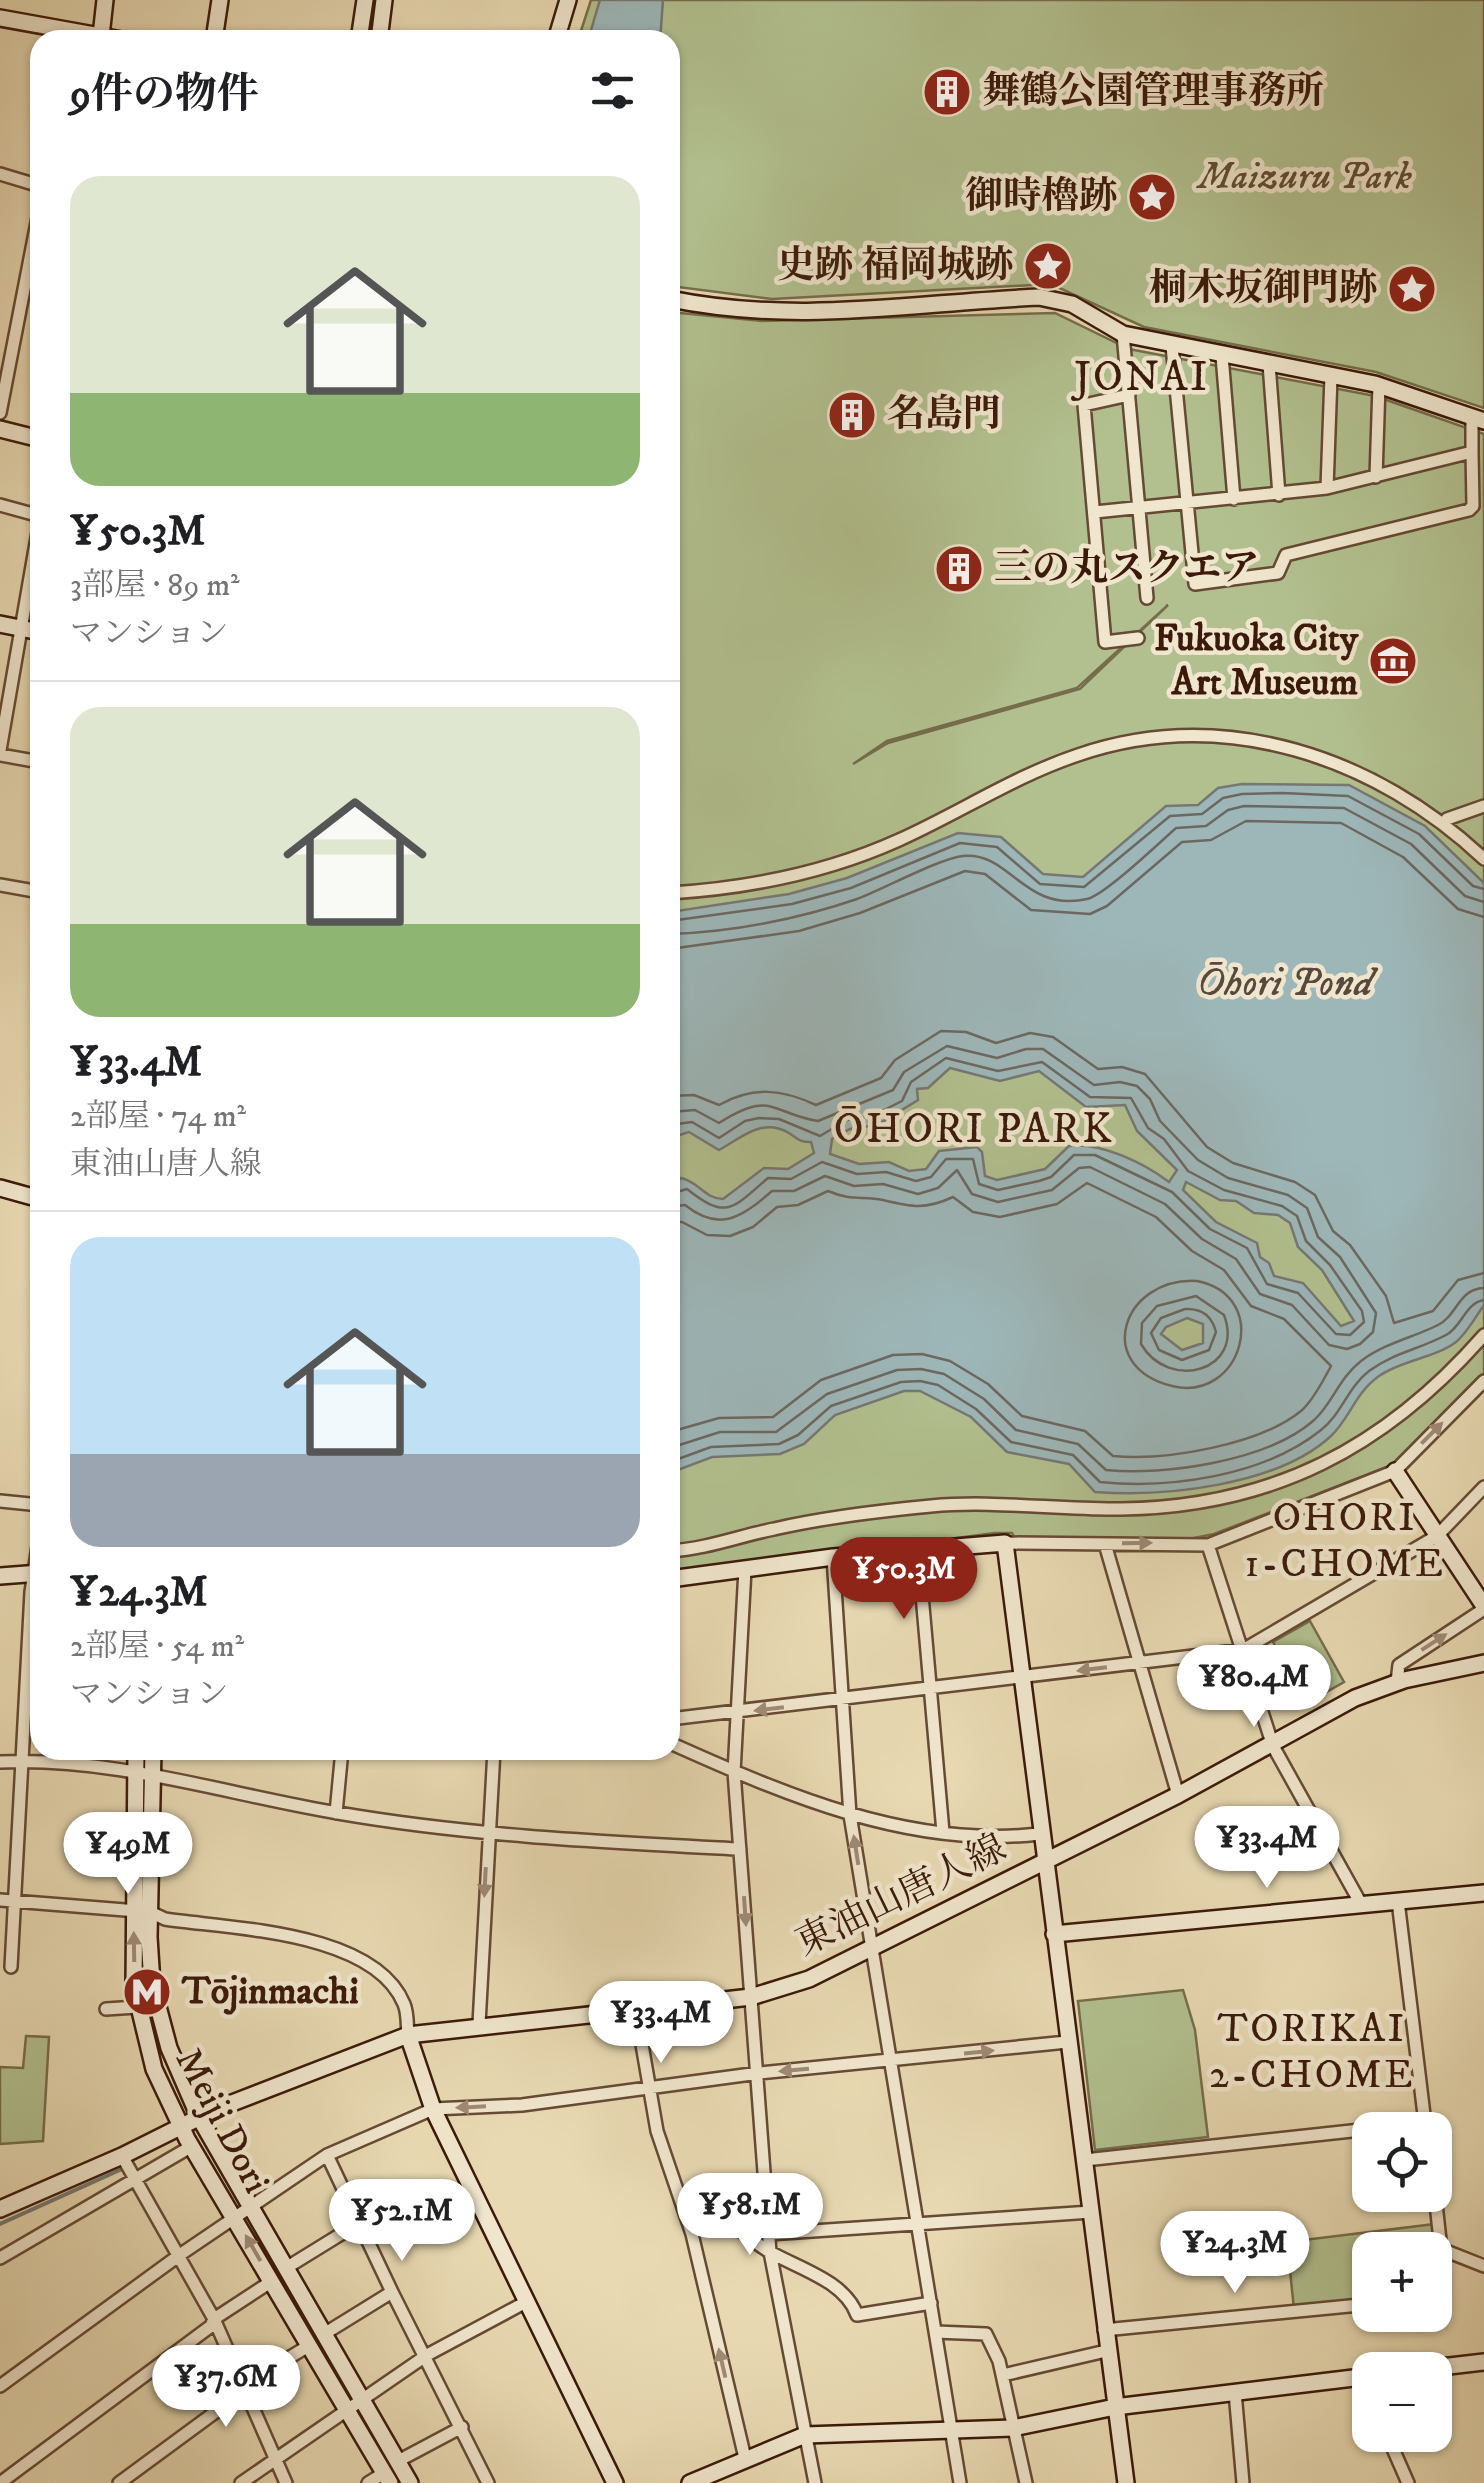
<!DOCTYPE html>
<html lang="ja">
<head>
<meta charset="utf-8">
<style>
	body { margin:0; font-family:"IM FELL DW Pica","Noto Serif JP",serif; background:#f2f2f2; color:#202124; height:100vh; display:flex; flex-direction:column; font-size:38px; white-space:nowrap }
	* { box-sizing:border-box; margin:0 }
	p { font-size:32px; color:#757577 }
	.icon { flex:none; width:55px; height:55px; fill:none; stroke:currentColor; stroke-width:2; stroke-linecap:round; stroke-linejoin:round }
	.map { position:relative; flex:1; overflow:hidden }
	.drawer { position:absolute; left:30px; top:30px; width:650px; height:1730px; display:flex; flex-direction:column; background:#fff; border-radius:30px; box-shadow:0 2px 8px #0004 }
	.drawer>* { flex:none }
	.buttons { position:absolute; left:1352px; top:2112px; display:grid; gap:20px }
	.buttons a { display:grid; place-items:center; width:100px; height:100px; border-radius:20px; background:#fff; box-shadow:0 2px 8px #0004; font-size:50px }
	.price { position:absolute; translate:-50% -85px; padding:0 22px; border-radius:35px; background:#fff; color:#222; font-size:32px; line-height:65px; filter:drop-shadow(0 2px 5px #0008) }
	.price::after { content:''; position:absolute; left:50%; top:60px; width:30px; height:22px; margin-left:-15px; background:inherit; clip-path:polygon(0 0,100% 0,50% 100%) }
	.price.selected { background:#8f2418; color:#fff }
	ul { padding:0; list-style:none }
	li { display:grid; align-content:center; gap:20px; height:530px; padding:0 40px }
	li+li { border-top:2px solid #e0e0e0 }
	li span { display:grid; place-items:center; height:310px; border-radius:30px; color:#555 }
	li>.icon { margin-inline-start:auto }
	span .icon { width:180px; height:180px; fill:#fffc; stroke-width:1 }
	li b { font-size:42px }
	h2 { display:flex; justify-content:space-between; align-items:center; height:120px; padding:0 40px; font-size:42px }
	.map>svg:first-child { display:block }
	.green { fill:#b2c08f; stroke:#766d4c; stroke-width:2.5; fill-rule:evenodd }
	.water { fill:#9db7b9; stroke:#767873; stroke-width:2.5; fill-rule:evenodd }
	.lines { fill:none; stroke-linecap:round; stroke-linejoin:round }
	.shore { stroke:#6c6861; stroke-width:2.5 }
	.stream { stroke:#767873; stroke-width:4 }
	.street-casing { stroke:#664a33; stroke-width:16 }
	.secondary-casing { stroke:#3b1a09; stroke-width:20 }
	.street { stroke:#f0e6cd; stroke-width:11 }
	.secondary { stroke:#f0e6cd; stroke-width:15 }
	.oneway { fill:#9f8a75 }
	.labels { text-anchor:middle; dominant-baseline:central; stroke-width:9; stroke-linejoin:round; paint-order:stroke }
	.poi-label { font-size:38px; font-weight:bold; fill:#3b1a09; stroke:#f0e6cd; text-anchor:start }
	.park-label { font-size:38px; font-style:italic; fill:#5f4c31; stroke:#f0e6cd }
	.street-label { font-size:38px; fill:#3b1a09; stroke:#f0e6cd }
	.water-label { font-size:40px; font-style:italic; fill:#58493e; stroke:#f0e6cd }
	.neighbourhood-label { font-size:40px; letter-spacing:2.5px; fill:#3b1a09; stroke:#f0e6cd }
	.quarter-label { font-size:42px; letter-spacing:2.5px; fill:#3b1a09; stroke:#f0e6cd }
</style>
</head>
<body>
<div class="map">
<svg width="1484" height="2483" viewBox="0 0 1484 2483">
	<rect width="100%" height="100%" fill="#e8d9b2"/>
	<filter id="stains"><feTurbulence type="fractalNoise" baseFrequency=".002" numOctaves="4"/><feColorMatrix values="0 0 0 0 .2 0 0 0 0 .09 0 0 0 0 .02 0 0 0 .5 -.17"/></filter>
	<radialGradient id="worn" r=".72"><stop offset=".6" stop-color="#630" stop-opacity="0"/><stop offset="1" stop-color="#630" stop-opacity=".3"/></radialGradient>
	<!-- green -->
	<path class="green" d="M591,0H1484V408L1376,372L1144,327L1051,284L772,299L670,286V40H578Z
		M670,312L762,321L1055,313L1129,349L1375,396L1484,434V1375L1397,1463L1214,1534L1194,1538L1016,1540L1012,1533H994L670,1576ZM1168,605L1080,689L888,743L853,764L887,741L1077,688Z
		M1310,1621L1344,1682L1307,1703L1273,1642Z
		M1183,1990L1195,2030L1208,2137L1095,2150L1078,2001Z
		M26,2036L49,2037L43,2141L0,2144V2067L23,2068Z
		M1435,2224V2250H1370V2302L1294,2309L1287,2242Z"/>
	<!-- water -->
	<path class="water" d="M600,0H663L660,40H588Z
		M1242,784L1349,785L1425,826L1484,883V1305C1476,1316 1467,1333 1456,1342C1435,1358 1402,1360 1379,1376C1355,1393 1350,1418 1331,1436C1277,1486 1164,1497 1095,1492L1069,1464L1007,1452L971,1417L920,1391H904L835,1415L804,1444L780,1454L712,1457L670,1473V1189L681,1178C698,1181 705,1199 723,1199L764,1168L788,1169L814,1153L811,1142C799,1142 798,1139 789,1133C762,1117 741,1138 719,1150L689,1132L670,1138V912L789,894L847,878L958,833L1001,837L1043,874L1083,877L1166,806L1198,805L1218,788ZM950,1068L1000,1081L1039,1071L1086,1107L1125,1105L1137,1131L1177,1170L1169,1182C1144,1163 1101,1142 1069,1146L1045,1169L997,1180L985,1176L982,1152L977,1147L939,1151L926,1169L909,1171L889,1162L859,1164L830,1154L832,1139L850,1129L877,1125L918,1100L917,1089L928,1088ZM1186,1182L1220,1200L1236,1201L1254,1213L1278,1215L1290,1223L1298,1247L1322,1270L1354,1321L1341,1326L1303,1283L1274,1276L1269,1263L1260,1257L1257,1243L1216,1222L1183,1190ZM1187,1318L1203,1324V1343L1182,1350L1161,1334L1166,1327Z"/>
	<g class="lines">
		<!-- shore -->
		<path class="shore" d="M670,921L792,904L851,888L960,843L997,847L1040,884L1084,887L1170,816L1202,814L1223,798L1242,794L1283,793L1348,796L1419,834L1473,886L1484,889
			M670,934C732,932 799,919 857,899C884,889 938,859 963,856C1010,851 1024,913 1087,899C1105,895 1160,842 1176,828L1206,826L1228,810L1244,806L1344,808L1411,844L1465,896L1484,902
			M670,949L799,931L860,913L965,871L985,874L1031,910L1090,914L1107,906L1182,842L1211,840L1246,821L1341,823L1403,857L1458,909L1484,917
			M670,1096L694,1095L719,1105C753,1086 782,1089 816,1105L881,1078L895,1060L941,1031L966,1032L996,1043L1030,1033L1053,1037L1098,1069L1122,1067L1145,1074L1207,1147L1233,1163L1295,1182L1315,1195L1333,1231L1350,1245L1386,1296L1394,1323L1433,1311L1458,1280L1484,1273
			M670,1112L695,1110L719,1123C772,1089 772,1114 818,1121L893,1090L904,1072L947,1046L997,1058L1026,1049H1043L1094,1085L1120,1082L1137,1086L1150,1099L1160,1121L1198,1160L1228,1178L1288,1195L1307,1208L1318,1237L1340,1257L1376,1313L1373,1332L1360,1344L1347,1349L1329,1345L1292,1305L1260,1294L1236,1259L1202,1239L1165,1204L1090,1167L1079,1168L1052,1190L998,1202L972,1194L957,1170L938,1188L918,1194L883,1184L854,1186L825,1176L794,1191H772C742,1217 720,1233 685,1205L670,1207
			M670,1125L692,1122L719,1138L745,1121L759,1118L779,1119L820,1136L847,1120L874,1115L902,1101L911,1082L946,1058L998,1071L1042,1062L1090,1097L1131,1098L1148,1128L1164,1139L1188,1171L1224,1190L1282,1206L1297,1216L1306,1241L1330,1265L1362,1311L1364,1322L1350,1335L1336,1334L1298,1293L1267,1284L1247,1248L1210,1229L1172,1192L1095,1155H1074L1051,1177L1039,1181L998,1190L979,1184L973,1159H946L931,1177L916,1181L886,1172L857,1174L822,1162L791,1179L768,1178C733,1208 727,1221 687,1189L670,1194
			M670,1222H682L707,1235L730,1236L753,1227L777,1207L798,1205L828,1191C851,1201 862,1196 883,1200C912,1207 925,1210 953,1197L973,1212L1000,1217L1057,1204L1087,1183L1156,1217L1192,1251L1224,1270L1251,1306L1284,1319L1331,1366C1324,1379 1313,1401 1301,1411C1259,1445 1165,1461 1113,1456L1085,1431L1022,1416L988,1384L950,1361L922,1354L893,1355L821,1380L773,1417L719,1418L670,1432
			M1197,1281C1273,1296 1242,1403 1172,1386C1092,1366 1123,1277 1197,1281Z
			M1196,1296L1224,1315C1245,1371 1169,1392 1141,1344L1142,1323L1157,1306Z
			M1185,1309C1202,1308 1212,1316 1216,1332L1209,1350L1182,1360L1159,1350L1151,1333L1161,1318Z
			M670,1448L720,1432H776L827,1394L897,1370L921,1369L944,1374L984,1399L1016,1430L1078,1444L1106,1470C1164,1476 1267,1461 1313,1421C1332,1405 1338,1379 1361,1361C1385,1343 1412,1338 1438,1325C1458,1315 1458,1289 1484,1288
			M670,1462L711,1447L779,1444L798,1435L831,1406L901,1382L920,1381L938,1385L976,1409L1011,1442L1073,1455L1100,1482C1170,1489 1264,1476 1321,1430C1341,1415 1348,1387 1369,1371C1393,1353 1420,1349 1446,1335C1462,1327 1465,1303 1484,1300"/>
		<!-- stream -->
		<path class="stream" d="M0,2224L122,2169"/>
		<!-- street casing -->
		<g class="street-casing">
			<path id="street" d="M0,174L40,186
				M1123,334L1147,598
				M1172,346L1195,584L1278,573L1286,555L1469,510L1473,506L1472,452
				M1222,356L1234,499
				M1269,364L1279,495
				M1129,395L1084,405L1105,642L1138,638
				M0,413L40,207
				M1376,477L1379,385
				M1327,488L1331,376
				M0,505L40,516
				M1095,512L1327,488L1472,452V416
				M0,750L40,520
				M0,755L40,762
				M1447,819L1484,806
				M0,885L40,892
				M670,893C749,888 826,873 899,840C959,813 1015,776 1078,755C1224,705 1376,757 1484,859
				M0,1501L40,1505
				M1005,1543L1208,1545L1395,1471L1484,1381
				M1105,1544L1178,1795
				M1208,1545L1273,1746L1361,1904
				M918,1550L943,1832
				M670,1551C706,1549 739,1536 774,1529C826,1517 878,1511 931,1506C994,1500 1058,1510 1121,1509C1272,1507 1385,1448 1484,1335
				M833,1557L850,1815L960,2483
				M745,1569L734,1772L770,2252L815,2483
				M1397,1682L1399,1665L1484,1609
				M670,1719L1243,1650L1437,1536L1484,1487
				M670,1743C784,1794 910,1849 1039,1834
				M0,1762C115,1757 225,1794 338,1813C471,1836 605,1842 740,1849
				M336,1813L342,1750
				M0,1900L150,1912L165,1919C232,1929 374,1931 404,2004C408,2013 407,2026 408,2035
				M11,1967L31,1592L40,1533
				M106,2009L137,2007
				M636,2010L657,2131L692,2234L745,2458
				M479,2024L494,1750
				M122,2156L214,2319L286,2483
				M1085,2160L1425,2123L1398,1901
				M1435,2195L1441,2249
				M688,2220L715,2209C732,2224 750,2240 770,2252C798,2268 845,2281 857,2315L931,2303
				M769,2234L1091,2212
				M0,2258L192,2146
				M1435,2258L1441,2249L1484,2266
				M286,2268L359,2223
				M392,2292L488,2483
				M1104,2330L1370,2304
				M936,2332L986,2334L999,2361L1026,2483
				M324,2334L392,2292L327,2155
				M1003,2375L1106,2351
				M0,2386L181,2254L327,2155L433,2109L522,2105L759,2073L1067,2042
				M1235,2392L1243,2483
				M1387,2435L1408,2483
				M398,2461L462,2427
				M0,2483L211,2326L214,2319L272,2281
				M119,2483L244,2391V2385L310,2345
				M241,2483L427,2355L526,2302
				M368,2483L384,2473"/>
		</g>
		<!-- secondary casing -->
		<g class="secondary-casing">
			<path id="secondary" d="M0,18L122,40
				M101,36L105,0
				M214,40L220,0
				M359,40L365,0
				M379,40L384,0
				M556,40L568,0
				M670,299C799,325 910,303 1039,297L1072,304L1123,334L1375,384L1484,421
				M0,429L40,439
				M0,624L40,632
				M0,1188L40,1199
				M1395,1471L1484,1606
				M0,1576L40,1573
				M670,1579L833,1557L1005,1543L1126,2483
				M136,1750L134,1986L154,2069L187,2139L390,2483
				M153,1750L149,1937L152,1984L169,2048L199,2117L410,2483
				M1054,1934L1484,1893
				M408,2035L433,2109L615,2483
				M0,2209L122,2156L214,2110L408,2035L751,1997L809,1979L1178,1795L1355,1698L1404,1680L1484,1663
				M1415,2370L1484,2362
				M690,2483L805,2435L1013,2428L1115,2407L1370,2376"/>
		</g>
		<!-- street -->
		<use href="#street" class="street"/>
		<!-- secondary -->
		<use href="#secondary" class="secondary"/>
	</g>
	<!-- one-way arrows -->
	<defs><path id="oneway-solid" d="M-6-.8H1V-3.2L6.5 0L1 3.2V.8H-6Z" transform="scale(2.5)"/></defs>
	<g class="oneway">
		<use href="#oneway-solid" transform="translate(1432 1433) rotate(-45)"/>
		<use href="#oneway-solid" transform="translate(1137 1543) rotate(-1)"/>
		<use href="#oneway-solid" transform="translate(1434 1642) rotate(-33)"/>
		<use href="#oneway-solid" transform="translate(1092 1669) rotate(173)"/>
		<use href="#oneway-solid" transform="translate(769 1709) rotate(173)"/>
		<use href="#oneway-solid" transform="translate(856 1850) rotate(-99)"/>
		<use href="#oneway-solid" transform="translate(485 1882) rotate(93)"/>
		<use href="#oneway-solid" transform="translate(745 1911) rotate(86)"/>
		<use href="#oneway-solid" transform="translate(134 1947) rotate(-91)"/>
		<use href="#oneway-solid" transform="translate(979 2052) rotate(-6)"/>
		<use href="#oneway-solid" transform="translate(794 2070) rotate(175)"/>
		<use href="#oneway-solid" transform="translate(471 2107) rotate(177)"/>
		<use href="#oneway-solid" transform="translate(253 2248) rotate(-120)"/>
		<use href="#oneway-solid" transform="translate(722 2363) rotate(-103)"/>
	</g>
	<!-- icons -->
	<defs>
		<g id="building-disc" transform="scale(2.5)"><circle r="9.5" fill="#8f2418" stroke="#f0e6cd"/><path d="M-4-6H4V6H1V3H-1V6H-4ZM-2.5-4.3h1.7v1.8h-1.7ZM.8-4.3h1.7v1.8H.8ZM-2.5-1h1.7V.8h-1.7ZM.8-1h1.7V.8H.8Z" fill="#fff"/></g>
		<g id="sight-disc" transform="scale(2.5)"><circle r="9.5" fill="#8f2418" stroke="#f0e6cd"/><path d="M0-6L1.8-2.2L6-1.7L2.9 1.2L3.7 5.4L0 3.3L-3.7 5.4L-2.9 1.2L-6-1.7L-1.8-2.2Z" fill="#fff"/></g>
		<g id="museum-disc" transform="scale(2.5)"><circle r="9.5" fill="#8f2418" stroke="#f0e6cd"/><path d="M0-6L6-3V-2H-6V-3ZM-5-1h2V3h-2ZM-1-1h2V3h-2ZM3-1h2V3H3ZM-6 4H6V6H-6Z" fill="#fff"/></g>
		<g id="metro-disc" transform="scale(2.5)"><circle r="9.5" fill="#8f2418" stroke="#f0e6cd"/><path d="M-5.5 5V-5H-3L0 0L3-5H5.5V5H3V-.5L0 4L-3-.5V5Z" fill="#fff"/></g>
	</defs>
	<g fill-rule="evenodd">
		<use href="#building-disc" x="947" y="92"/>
		<use href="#sight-disc" x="1152" y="197"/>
		<use href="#sight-disc" x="1048" y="266"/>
		<use href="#sight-disc" x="1412" y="289"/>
		<use href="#building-disc" x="852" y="415"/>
		<use href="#building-disc" x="959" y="569"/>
		<use href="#museum-disc" x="1393" y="661"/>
		<use href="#metro-disc" x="147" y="1992"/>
	</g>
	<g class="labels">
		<!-- poi labels -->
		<g class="poi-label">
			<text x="982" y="92">舞鶴公園管理事務所</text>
			<text x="1117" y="197" text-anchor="end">御時櫓跡</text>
			<text x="1013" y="266" text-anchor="end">史跡 福岡城跡</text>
			<text x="1377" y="289" text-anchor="end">桐木坂御門跡</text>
			<text x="887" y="415">名島門</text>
			<text x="994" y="569">三の丸スクエア</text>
			<text x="1358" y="639" text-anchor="end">Fukuoka City<tspan x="1358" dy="44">Art Museum</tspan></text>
			<text x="182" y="1992">Tōjinmachi</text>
		</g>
		<!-- park labels -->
		<g class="park-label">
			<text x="1305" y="177">Maizuru Park</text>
		</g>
		<!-- street labels -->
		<g class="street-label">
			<text transform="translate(901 1896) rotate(-26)">東油山唐人線</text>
			<text transform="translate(222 2121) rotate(62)">Meiji Dori</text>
		</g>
		<!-- water labels -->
		<g class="water-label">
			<text x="1285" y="984">Ōhori Pond</text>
		</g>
		<!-- neighbourhood labels -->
		<g class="neighbourhood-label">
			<text x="1345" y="1519">OHORI<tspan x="1345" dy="46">1-CHOME</tspan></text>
			<text x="1312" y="2030">TORIKAI<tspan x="1312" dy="46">2-CHOME</tspan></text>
		</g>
		<!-- quarter labels -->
		<g class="quarter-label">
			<text x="1142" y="378">JONAI</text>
			<text x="974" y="1130">ŌHORI PARK</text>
		</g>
	</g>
	<rect width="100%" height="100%" filter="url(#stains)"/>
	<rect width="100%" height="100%" fill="url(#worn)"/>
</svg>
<div class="buttons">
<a><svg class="icon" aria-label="locate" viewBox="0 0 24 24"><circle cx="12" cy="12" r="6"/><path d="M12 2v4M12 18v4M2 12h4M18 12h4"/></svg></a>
<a>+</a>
<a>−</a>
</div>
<b class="price selected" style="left:904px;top:1622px">¥50.3M</b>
<b class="price" style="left:1254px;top:1730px">¥80.4M</b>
<b class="price" style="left:1267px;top:1891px">¥33.4M</b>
<b class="price" style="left:128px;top:1897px">¥49M</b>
<b class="price" style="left:661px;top:2066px">¥33.4M</b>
<b class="price" style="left:750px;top:2258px">¥58.1M</b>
<b class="price" style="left:402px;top:2264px">¥52.1M</b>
<b class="price" style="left:1235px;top:2296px">¥24.3M</b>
<b class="price" style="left:226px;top:2430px">¥37.6M</b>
<section class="drawer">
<h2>9件の物件<svg class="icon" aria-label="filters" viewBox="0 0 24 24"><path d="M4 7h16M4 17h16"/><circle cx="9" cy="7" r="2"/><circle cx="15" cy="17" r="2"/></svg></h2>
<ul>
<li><span style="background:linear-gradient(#dfe7d0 70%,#8fb573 0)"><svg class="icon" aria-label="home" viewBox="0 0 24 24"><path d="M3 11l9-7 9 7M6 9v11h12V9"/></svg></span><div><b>¥50.3M</b><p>3部屋 · 89 m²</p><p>マンション</p></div></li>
<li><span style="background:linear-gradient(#dfe7d0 70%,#8fb573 0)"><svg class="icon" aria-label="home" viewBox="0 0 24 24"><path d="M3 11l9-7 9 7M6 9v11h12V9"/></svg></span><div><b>¥33.4M</b><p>2部屋 · 74 m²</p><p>東油山唐人線</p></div></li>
<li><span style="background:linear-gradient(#bfe0f5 70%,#9aa5b1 0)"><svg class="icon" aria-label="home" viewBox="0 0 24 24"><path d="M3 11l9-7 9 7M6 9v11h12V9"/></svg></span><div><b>¥24.3M</b><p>2部屋 · 54 m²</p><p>マンション</p></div></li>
</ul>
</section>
</div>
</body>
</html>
